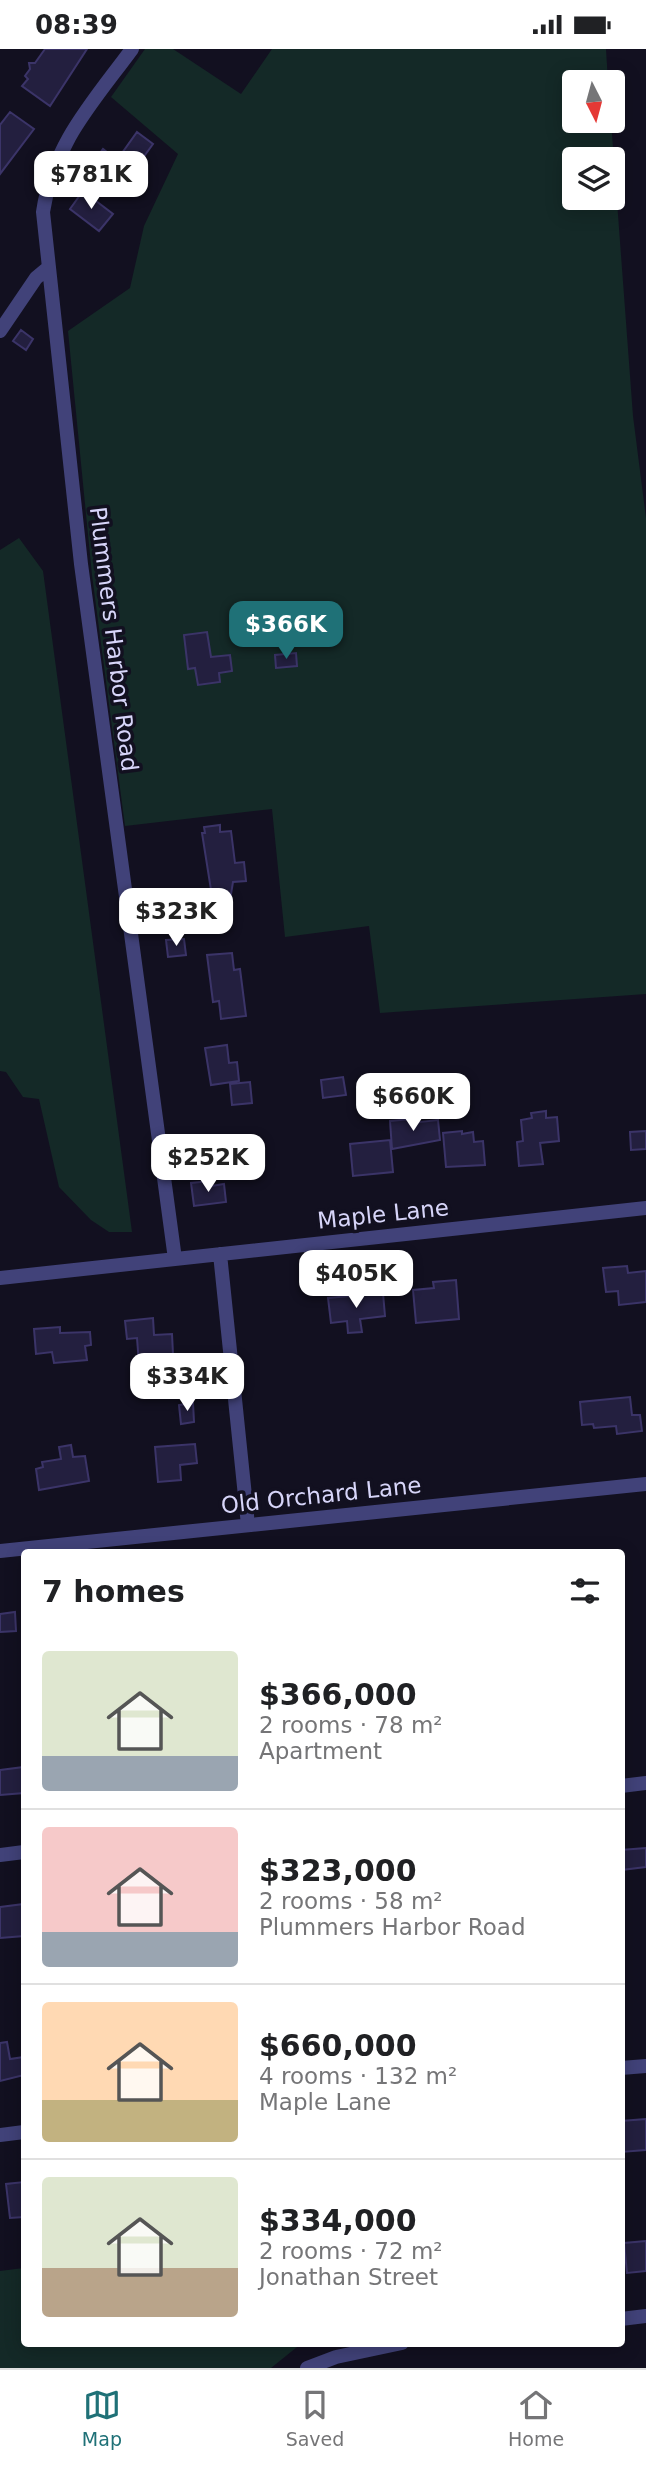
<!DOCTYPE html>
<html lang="en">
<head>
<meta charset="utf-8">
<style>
	body { margin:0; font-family:"DejaVu Sans",sans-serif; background:#f2f2f2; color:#202124; height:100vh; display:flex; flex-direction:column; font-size:26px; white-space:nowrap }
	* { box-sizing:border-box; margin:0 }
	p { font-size:23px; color:#757577 }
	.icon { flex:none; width:38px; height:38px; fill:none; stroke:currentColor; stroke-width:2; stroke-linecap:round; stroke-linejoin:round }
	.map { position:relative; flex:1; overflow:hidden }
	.drawer { position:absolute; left:21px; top:1500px; width:604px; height:798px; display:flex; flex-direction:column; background:#fff; border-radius:7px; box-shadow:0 4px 18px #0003 }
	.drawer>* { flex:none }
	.needle { width:46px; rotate:174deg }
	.controls { position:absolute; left:562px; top:21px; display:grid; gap:14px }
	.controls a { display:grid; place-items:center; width:63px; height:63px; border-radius:7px; background:#fff; box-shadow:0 4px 18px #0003; font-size:35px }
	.price { position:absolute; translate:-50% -60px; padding:0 16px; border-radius:14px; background:#fff; color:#222; font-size:23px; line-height:46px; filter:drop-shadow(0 2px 4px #0008) }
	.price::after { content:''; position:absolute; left:50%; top:42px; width:21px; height:16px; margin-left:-10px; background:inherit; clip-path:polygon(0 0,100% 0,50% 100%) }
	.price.active { background:#1f7177; color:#fff }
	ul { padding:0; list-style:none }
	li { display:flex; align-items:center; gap:21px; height:175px; padding:0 21px }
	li+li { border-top:2px solid #e0e0e0 }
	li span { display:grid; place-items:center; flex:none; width:196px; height:140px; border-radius:7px; color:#555 }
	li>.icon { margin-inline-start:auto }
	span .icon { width:84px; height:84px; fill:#fffc; stroke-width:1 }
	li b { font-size:30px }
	h2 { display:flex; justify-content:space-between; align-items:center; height:84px; padding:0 21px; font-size:30px }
	.status { display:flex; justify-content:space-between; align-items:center; height:49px; padding:0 35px; background:#fff; direction:ltr }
	.status svg { height:19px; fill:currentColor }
	.tab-bar { display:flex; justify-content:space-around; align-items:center; height:98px; border-top:2px solid #e0e0e0; background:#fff; font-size:19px; color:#757577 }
	.tab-bar a { display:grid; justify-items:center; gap:4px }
	.tab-bar .active { color:#1f7177 }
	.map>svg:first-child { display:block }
	.green { fill:#142927; fill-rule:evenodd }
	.building { fill:#231f3f; stroke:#3b3468; stroke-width:2 }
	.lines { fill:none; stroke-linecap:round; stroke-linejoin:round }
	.street { stroke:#414279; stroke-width:14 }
	.labels { text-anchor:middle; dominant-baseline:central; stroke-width:7; stroke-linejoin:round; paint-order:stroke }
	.street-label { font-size:23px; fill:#d7d5f9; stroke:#121020 }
</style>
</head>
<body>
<div class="status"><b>08:39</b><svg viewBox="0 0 49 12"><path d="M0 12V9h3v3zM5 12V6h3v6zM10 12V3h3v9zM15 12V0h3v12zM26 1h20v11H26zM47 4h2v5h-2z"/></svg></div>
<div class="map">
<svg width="646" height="2319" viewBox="0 0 646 2319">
	<rect width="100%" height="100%" fill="#121020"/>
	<!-- green -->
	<path class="green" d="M145,0H173L241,45L272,0H606L608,33H574V72H611L633,367L646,469V945L380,964L369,877L285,888L272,760L125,777L92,526L68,282L130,239L144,177L178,105L111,48ZM574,110H612V149H574Z
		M19,489L43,522L132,1183H109L91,1171L59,1138L39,1050L23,1048L6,1023L0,1022V501Z
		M24,2219V2294H302L271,2319H0V2222Z"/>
	<!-- building -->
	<path class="building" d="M45,0H87L50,57L22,37L28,30L25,27L30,20L29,14H35Z
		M10,63L34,80L0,125V76Z
		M137,83L153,95L126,132L111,120L106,125L92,115L103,100L117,111Z
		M83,142L113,165L99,182L70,160Z
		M21,281L33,290L26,301L13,292Z
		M207,583L211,608L230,606L232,622L219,624L220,633L198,636L195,619L188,620L184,586Z
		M296,604L297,617L276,619L275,606Z
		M220,776V783L231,782L235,814L244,813L246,832L233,833L228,863L214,860L202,784H205L204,778Z
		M184,890L186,906L168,908L166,891Z
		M232,904L234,921L240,920L246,967L221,970L219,952L213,953L207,906Z
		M227,996L229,1014L237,1013L239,1032L211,1036L205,999Z
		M343,1028L346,1046L323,1049L321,1031Z
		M250,1033L252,1054L232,1056L230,1035Z
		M546,1062V1069L557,1068L559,1092L540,1094L543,1115L519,1117L517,1093L523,1092L521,1071L532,1069L531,1064Z
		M411,1070V1074L438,1071L440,1091L392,1100L390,1072Z
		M462,1082V1085L473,1083L474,1093L483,1092L485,1116L446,1118L443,1084Z
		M646,1082V1100L631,1101L630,1083Z
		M390,1091L393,1123L353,1127L350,1095Z
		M210,1132L211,1137L224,1135L226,1153L194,1157L191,1134Z
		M627,1217L628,1224L646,1222V1253L619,1256L618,1242L606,1243L603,1219Z
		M456,1231L459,1270L416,1274L413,1241L434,1239L433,1233Z
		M383,1244L385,1267L360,1270L362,1283L348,1284L347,1272L331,1274L328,1249Z
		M153,1269L154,1286L172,1285L173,1305L156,1307L157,1314L139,1315L137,1289L127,1290L125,1272Z
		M60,1278V1284L90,1283L91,1296L85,1297L87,1311L54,1314L52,1303L36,1305L34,1280Z
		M630,1348L632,1366H640L642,1382L617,1385L616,1377L594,1379L593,1375L582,1376L580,1353Z
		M193,1354L194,1373L181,1375L179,1356Z
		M195,1395L197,1414L180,1416L181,1431L158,1433L155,1398Z
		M71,1396L73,1408L85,1407L89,1432L39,1441L36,1420L43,1418L42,1413L61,1410L59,1398Z
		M15,1563L16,1582L0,1583V1565Z
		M24,1718V1744L0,1746V1721Z
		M646,1799V1818L621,1821V1801Z
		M24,1855V1887L0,1889V1858Z
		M7,1993L10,2010L24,2008V2026L0,2032V1994Z
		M646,2070V2101L621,2103V2072Z
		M24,2133V2168L10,2169L6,2135Z
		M646,2192V2222L627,2224L624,2194Z"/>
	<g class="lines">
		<!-- street -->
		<path class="street" d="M132,0C93,53 53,95 43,163L81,515L175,1210
			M0,282L36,229L48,219
			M220,1205L248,1476
			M0,1229L646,1159
			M0,1502L646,1435
			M621,1737L646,1734
			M0,1806L24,1803
			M621,2019L646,2017
			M0,2086L24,2083
			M621,2270L646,2267
			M307,2319L336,2308L402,2294"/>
	</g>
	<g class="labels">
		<!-- street labels -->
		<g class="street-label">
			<text transform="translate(114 590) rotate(83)">Plummers Harbor Road</text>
			<text transform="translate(383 1165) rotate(-6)">Maple Lane</text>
			<text transform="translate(321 1446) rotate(-6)">Old Orchard Lane</text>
		</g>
	</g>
</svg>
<div class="controls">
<a><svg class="needle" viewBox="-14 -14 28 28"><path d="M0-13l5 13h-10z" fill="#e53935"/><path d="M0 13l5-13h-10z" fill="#757577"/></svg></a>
<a><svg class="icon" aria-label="layers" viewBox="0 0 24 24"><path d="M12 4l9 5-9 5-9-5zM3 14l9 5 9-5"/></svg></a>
</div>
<b class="price" style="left:91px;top:162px">$781K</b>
<b class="price active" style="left:286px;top:612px">$366K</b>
<b class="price" style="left:176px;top:899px">$323K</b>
<b class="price" style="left:413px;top:1084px">$660K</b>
<b class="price" style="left:208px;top:1145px">$252K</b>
<b class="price" style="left:356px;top:1261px">$405K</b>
<b class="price" style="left:187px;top:1364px">$334K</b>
<section class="drawer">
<h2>7 homes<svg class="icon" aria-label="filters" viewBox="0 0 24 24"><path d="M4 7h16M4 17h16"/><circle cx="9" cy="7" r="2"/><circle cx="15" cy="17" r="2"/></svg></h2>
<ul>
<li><span style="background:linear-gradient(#dfe7d0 75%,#9aa5b1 0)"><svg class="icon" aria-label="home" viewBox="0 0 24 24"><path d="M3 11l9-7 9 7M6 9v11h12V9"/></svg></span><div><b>$366,000</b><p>2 rooms · 78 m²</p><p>Apartment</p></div></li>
<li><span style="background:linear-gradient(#f6c9c9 75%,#9aa5b1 0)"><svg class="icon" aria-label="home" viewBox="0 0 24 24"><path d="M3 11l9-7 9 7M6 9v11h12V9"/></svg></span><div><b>$323,000</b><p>2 rooms · 58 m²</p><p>Plummers Harbor Road</p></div></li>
<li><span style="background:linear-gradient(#ffd9b3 70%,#c2b280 0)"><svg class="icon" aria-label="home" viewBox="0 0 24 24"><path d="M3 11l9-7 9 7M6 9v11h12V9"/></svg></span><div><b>$660,000</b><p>4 rooms · 132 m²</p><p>Maple Lane</p></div></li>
<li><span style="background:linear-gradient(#dfe7d0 65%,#b9a48a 0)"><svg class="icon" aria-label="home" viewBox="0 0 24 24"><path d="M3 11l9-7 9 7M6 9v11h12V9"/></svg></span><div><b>$334,000</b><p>2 rooms · 72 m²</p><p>Jonathan Street</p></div></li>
</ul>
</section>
</div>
<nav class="tab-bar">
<a class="active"><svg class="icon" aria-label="map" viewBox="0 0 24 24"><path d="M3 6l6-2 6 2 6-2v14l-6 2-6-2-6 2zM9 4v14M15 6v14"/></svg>Map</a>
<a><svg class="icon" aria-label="saved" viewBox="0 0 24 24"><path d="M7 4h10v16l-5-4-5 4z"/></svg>Saved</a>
<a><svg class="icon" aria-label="home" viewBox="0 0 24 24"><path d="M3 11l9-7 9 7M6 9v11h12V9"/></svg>Home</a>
</nav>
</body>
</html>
